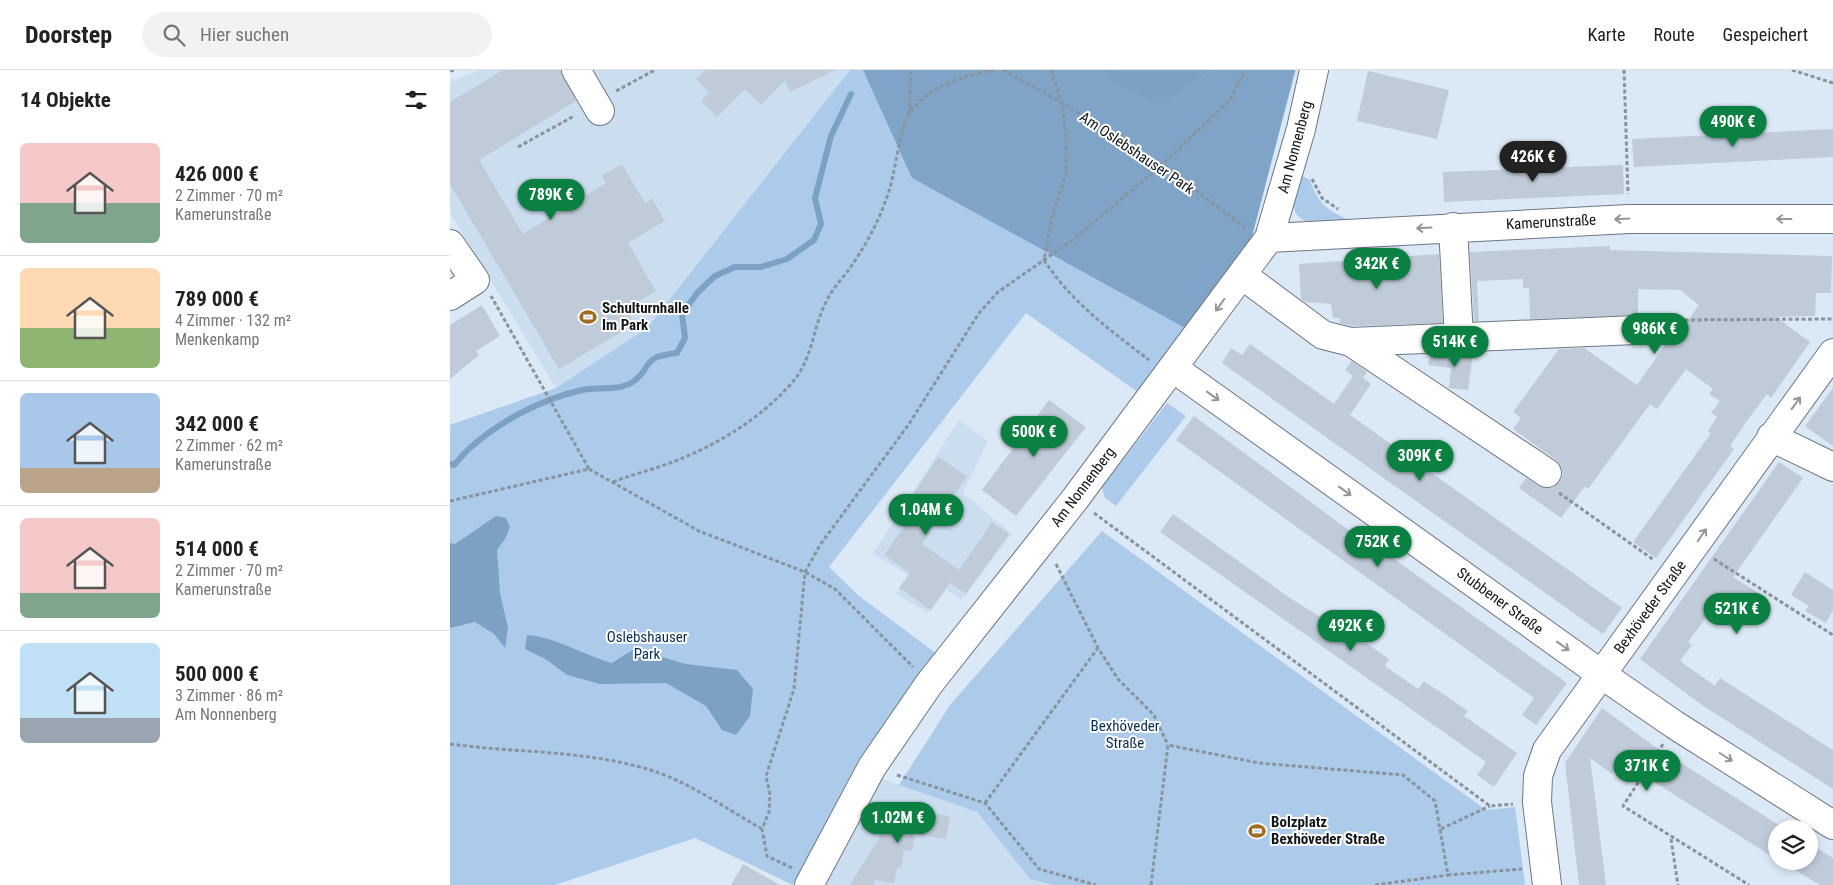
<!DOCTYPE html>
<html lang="de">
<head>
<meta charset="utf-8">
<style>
	body { margin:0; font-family:"Roboto Condensed",sans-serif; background:#f2f2f2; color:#222; height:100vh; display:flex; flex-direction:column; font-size:19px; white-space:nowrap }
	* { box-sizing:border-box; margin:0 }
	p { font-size:16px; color:#767676 }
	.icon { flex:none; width:28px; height:28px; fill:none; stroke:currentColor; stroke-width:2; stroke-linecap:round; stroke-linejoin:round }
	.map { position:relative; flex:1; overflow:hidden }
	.sheet { display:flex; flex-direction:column; background:#fff; width:450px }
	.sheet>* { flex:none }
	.buttons { position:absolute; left:1318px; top:750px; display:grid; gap:10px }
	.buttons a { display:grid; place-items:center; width:50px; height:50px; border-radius:50%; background:#fff; box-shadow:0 2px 8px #0003; font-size:25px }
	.price { position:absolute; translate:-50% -42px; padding:0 11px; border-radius:18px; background:#0b8043; color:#fff; font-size:16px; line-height:32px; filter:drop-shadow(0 1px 2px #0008) }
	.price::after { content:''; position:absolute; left:50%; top:30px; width:15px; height:11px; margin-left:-8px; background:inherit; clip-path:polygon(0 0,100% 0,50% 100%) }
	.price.selected { background:#222; color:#fff }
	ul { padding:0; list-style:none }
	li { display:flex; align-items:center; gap:15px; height:125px; padding:0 20px }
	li+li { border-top:1px solid #e0e0e0 }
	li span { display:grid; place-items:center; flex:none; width:140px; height:100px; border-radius:8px; color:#555 }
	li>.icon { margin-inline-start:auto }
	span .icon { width:60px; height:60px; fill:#fffc; stroke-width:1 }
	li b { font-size:21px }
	h2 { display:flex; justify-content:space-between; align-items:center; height:60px; padding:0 20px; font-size:21px }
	header { display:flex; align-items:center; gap:30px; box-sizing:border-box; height:70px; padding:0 25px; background:#fff; border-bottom:1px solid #e0e0e0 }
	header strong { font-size:24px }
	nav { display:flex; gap:28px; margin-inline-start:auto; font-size:18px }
	.search { width:350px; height:45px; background:#f2f2f2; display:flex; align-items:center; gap:12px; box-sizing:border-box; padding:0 18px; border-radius:28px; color:#767676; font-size:19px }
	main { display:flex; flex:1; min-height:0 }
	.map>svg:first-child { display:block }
	.built { fill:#cbdef0 }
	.green { fill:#accbeb }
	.forest { fill:#80a4c8 }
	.water { fill:#7da1c5 }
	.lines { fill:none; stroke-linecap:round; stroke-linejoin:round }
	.stream { stroke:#7da1c5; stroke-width:6 }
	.building { fill:#bfcbd8 }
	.minor-casing { stroke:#6c7783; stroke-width:30 }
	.path { stroke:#89939c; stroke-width:3; stroke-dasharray:4 2.5; stroke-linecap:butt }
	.minor { stroke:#fff; stroke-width:28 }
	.oneway { stroke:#949698 }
	.labels { text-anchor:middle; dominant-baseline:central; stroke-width:4; stroke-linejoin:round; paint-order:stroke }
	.street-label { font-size:15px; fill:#11161a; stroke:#fff }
	.poi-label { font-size:15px; font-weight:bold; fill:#11161a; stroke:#fff; text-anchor:start }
	.park-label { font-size:15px; fill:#042f52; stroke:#fff }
</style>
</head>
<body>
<header>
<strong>Doorstep</strong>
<div class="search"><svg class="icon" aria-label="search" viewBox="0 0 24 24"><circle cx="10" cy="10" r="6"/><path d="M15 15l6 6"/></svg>Hier suchen</div>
<nav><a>Karte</a><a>Route</a><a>Gespeichert</a></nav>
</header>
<main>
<section class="sheet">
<h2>14 Objekte<svg class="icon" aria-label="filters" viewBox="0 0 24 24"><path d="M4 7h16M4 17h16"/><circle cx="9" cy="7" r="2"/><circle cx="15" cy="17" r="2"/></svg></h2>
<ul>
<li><span style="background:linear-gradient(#f6c9c9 60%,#7fa58c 0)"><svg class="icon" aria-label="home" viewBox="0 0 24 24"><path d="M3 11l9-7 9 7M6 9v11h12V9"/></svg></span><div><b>426 000 €</b><p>2 Zimmer · 70 m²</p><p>Kamerunstraße</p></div></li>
<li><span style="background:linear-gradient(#ffd9b3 60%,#8fb573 0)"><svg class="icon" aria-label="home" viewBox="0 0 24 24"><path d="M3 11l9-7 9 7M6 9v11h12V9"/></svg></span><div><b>789 000 €</b><p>4 Zimmer · 132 m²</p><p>Menkenkamp</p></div></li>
<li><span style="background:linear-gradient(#a9c7e8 75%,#b9a48a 0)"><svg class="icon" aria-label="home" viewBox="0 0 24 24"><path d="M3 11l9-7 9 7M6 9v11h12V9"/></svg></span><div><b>342 000 €</b><p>2 Zimmer · 62 m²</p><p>Kamerunstraße</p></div></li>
<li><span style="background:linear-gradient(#f6c9c9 75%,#7fa58c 0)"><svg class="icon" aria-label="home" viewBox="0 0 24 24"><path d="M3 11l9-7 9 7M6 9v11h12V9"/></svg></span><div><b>514 000 €</b><p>2 Zimmer · 70 m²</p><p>Kamerunstraße</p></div></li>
<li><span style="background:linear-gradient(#bfe0f5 75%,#9aa5b1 0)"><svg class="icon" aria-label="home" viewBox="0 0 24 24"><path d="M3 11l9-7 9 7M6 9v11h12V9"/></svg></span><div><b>500 000 €</b><p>3 Zimmer · 86 m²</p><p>Am Nonnenberg</p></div></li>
</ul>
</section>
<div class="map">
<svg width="1383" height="815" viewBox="0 0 1383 815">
	<rect width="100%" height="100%" fill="#dbe8f5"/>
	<!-- built -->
	<path class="built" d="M30,0H400L197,258L106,318L0,143V12Z
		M509,350L538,371L513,423L562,464L511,530L496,519L478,543L446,524L458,505L423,484Z
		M430,708L527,742L580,809L603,815H375Z"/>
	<!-- green -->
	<path class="green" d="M400,0H846L800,174L689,323L576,243L379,497L409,526L487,584L408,691L343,815L245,768L105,815H0V355L106,318L197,258Z
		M852,106L860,110C869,138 882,142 907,154C890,154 846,160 844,137C843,128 849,115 852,106Z
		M717,333L736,346L666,436L655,428L652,417Z
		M652,461L1036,740L1065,737L1075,815H603L580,809L527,742L449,715L500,635Z"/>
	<!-- forest -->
	<path class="forest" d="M413,0H654L661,15L703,32H718L761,0H845L800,174L737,259L462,108Z"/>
	<!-- water -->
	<path class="water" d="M654,0H761L718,32H703L661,15Z
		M46,446L56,448L60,457L55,469L47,480L50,523L58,558L55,578L44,564L25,552L0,558V473L5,474Z
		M77,565C106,567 133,585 162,593L184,579L236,594L287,600L303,619L300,646L286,665L272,660L256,636L216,613L150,614L117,605L97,590L75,579Z"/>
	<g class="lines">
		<!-- stream -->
		<path class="stream" d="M0,394L4,395C9,390 14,383 20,378C50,351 92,329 132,320C147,317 167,321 181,313C204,299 188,287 227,283L235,268L232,244L248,222L265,206L285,197H311L337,189L364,170L371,154L365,128L381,66L401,24"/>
	</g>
	<!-- building -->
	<path class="building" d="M53,0H110L126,31L29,90L73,164L156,113L152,106L172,94L195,133L202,128L215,151L178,173L206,221L176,239L185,254L109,299L0,114V32Z
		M255,0H385L340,22L335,10L311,35L295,19L267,47L251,31L259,23L246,9Z
		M918,1L999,20L987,69L907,51Z
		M1383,59V87L1184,97L1182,69Z
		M1173,95L1174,124L994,132L993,102Z
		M1160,176V180L1382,186L1381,223H1366L1365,246L1326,247L1360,272L1321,328L1317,324L1296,352L1280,376L1284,379L1206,488L1183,472L1261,363L1258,361L1267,347L1261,343L1270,331L1259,324L1263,319L1236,299L1207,339L1200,334L1138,419L1135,416L1111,448L1069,418L1076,408L1089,416L1096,418L1103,417L1110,411L1113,404L1111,396L1106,390L1063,359L1071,348L1063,342L1109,279L1134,278L1187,315L1222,265L1225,268L1249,235L1230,220L1188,219V245L1080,249L1079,218H1073V209L1027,211L1029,251H1024L1020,182Z
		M989,184L993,253L903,256L890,253V248H883L881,234L855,232L851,229L849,194Z
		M32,235L50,266L26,281L29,285L0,309V255Z
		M800,274L884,334L903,306L895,300L902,291L917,302L913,308L921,314L900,345L1172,538L1153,564L772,293L781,278L792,285Z
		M1023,283L1018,320L999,318L1001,298L978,295L980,284Z
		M1383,318V376L1355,356Z
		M599,330L636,357L566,446L532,420Z
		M744,346L938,489L940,486L1117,613L1086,655L1072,645L1084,628L1069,617L726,370Z
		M488,387L517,406L472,474L509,500L481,540L449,518L460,503L434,485L462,446L453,440Z
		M1329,392L1353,408L1283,507L1315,527L1300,550L1269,530L1238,572L1242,575L1230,591L1265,616L1270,608L1383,680V719L1252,635L1190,589Z
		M723,444L840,528L880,553L882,549L939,589L935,596L968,619L974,611L1018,641L1014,646L1067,683L1044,717L1027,705L1036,692L710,462Z
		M542,452L559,464L516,524L500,513Z
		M1355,502L1383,520V540L1376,553L1355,541L1359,536L1341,525Z
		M1152,638L1201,674L1335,759H1326V789L1171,691L1162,704L1140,688L1156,815H1129L1115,693Z
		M433,741L471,747L472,742L500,746L496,769L465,764L462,781L454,780L451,798H447L444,813L425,810L424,815H400L429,768Z
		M1359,773L1383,788V815H1370L1330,791H1359Z
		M293,794L330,815H281Z"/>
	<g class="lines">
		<!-- minor casing -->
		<g class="minor-casing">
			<path id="minor" d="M126,0L150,41
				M1003,157L1009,268
				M819,168L1179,149H1383
				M0,174L25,210L0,226
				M792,205L873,265L901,272L1186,260
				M901,272L1097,403
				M723,298L1151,604L1225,655L1383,755
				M1321,367L1383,397
				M359,815L422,697L479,614L625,429L819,168L851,59L864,0
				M1097,815L1087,732L1088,706L1097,680L1383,283"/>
		</g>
		<!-- path -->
		<path class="path" d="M553,0L612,33L712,95L797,159
			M601,0L612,33L616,65V104L601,150L594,190C621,232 660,260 699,290
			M1174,0L1178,124
			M1342,0L1383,13
			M0,1L4,0
			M166,21L205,0
			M459,44L461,0
			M68,77L124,46
			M862,109L872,128L888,139
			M1209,255L1235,250L1383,249
			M139,399L249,461L355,502L385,519L463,597
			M163,412C181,405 201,400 220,393C266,376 314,347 345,309C363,286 363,257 376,232C382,219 392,209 400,198C416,175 429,151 438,124C445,104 450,58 459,44C477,16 515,5 545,0
			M1109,423L1204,490
			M0,431L139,399L41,226
			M644,443L1040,736L1063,734
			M1264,489L1383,565
			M606,494L648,578L668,609L704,645L718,675
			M0,674C66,683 133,680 197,699C238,711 275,738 312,759
			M1213,674L1173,736L1299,815
			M447,705L535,733L589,799L646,815
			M535,733L648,578
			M991,759L1040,736
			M1221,769L1228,815
			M342,798L317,786L312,759L319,742L320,725L316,706L344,619L355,502L370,475L459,354L529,243L548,222L624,169L712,95L780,30L795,0
			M701,815L718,675L809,693L953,705L985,731L998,805L1072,799
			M925,815L998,805"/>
		<!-- minor -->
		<use href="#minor" class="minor"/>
	</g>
	<!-- one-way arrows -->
	<defs><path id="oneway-shaft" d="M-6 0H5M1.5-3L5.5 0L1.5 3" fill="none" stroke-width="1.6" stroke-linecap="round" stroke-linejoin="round" transform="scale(1.25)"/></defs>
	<g class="oneway">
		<use href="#oneway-shaft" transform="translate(1172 149) rotate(177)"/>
		<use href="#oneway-shaft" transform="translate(1334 149) rotate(-180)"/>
		<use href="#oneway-shaft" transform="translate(974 158) rotate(177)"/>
		<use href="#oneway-shaft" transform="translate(770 235) rotate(126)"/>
		<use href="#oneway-shaft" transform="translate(763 326) rotate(36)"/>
		<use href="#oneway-shaft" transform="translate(1346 333) rotate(-54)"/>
		<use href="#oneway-shaft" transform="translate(895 421) rotate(36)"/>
		<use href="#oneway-shaft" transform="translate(1252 465) rotate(-55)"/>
		<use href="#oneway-shaft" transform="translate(1113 576) rotate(36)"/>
		<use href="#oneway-shaft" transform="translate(1276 687) rotate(32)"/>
	</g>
	<!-- icons -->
	<defs>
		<g id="stadium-bare" transform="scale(1.35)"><path d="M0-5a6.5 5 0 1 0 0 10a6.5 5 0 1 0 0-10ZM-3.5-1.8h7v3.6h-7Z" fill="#9e6d21" stroke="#fff" stroke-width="2.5" paint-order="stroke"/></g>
	</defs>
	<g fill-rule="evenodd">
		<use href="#stadium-bare" x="138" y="247"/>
		<use href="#stadium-bare" x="807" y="761"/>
	</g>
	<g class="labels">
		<!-- street labels -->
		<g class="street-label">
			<text transform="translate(845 77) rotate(-75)">Am Nonnenberg</text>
			<text transform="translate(687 83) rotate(34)">Am Oslebshauser Park</text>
			<text transform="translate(1101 152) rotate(-3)">Kamerunstraße</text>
			<text transform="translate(633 417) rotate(-53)">Am Nonnenberg</text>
			<text transform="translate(1050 531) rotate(36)">Stubbener Straße</text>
			<text transform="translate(1200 537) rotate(-54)">Bexhöveder Straße</text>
		</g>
		<!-- poi labels -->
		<g class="poi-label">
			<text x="152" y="238">Schulturnhalle<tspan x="152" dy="17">Im Park</tspan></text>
			<text x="821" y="752">Bolzplatz<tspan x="821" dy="17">Bexhöveder Straße</tspan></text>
		</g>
		<!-- park labels -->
		<g class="park-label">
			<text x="197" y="567">Oslebshauser<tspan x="197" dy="17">Park</tspan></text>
			<text x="675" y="656">Bexhöveder<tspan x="675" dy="17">Straße</tspan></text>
		</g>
	</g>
</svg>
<div class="buttons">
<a><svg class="icon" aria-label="layers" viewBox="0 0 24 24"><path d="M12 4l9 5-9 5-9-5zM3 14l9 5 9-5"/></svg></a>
</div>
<b class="price" style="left:1283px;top:78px">490K €</b>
<b class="price selected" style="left:1083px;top:113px">426K €</b>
<b class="price" style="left:101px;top:151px">789K €</b>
<b class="price" style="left:927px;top:220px">342K €</b>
<b class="price" style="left:1205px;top:285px">986K €</b>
<b class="price" style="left:1005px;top:298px">514K €</b>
<b class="price" style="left:584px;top:388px">500K €</b>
<b class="price" style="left:970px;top:412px">309K €</b>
<b class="price" style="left:476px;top:466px">1.04M €</b>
<b class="price" style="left:928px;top:498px">752K €</b>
<b class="price" style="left:1287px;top:565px">521K €</b>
<b class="price" style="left:901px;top:582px">492K €</b>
<b class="price" style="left:1197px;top:722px">371K €</b>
<b class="price" style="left:448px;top:774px">1.02M €</b>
</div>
</main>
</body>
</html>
